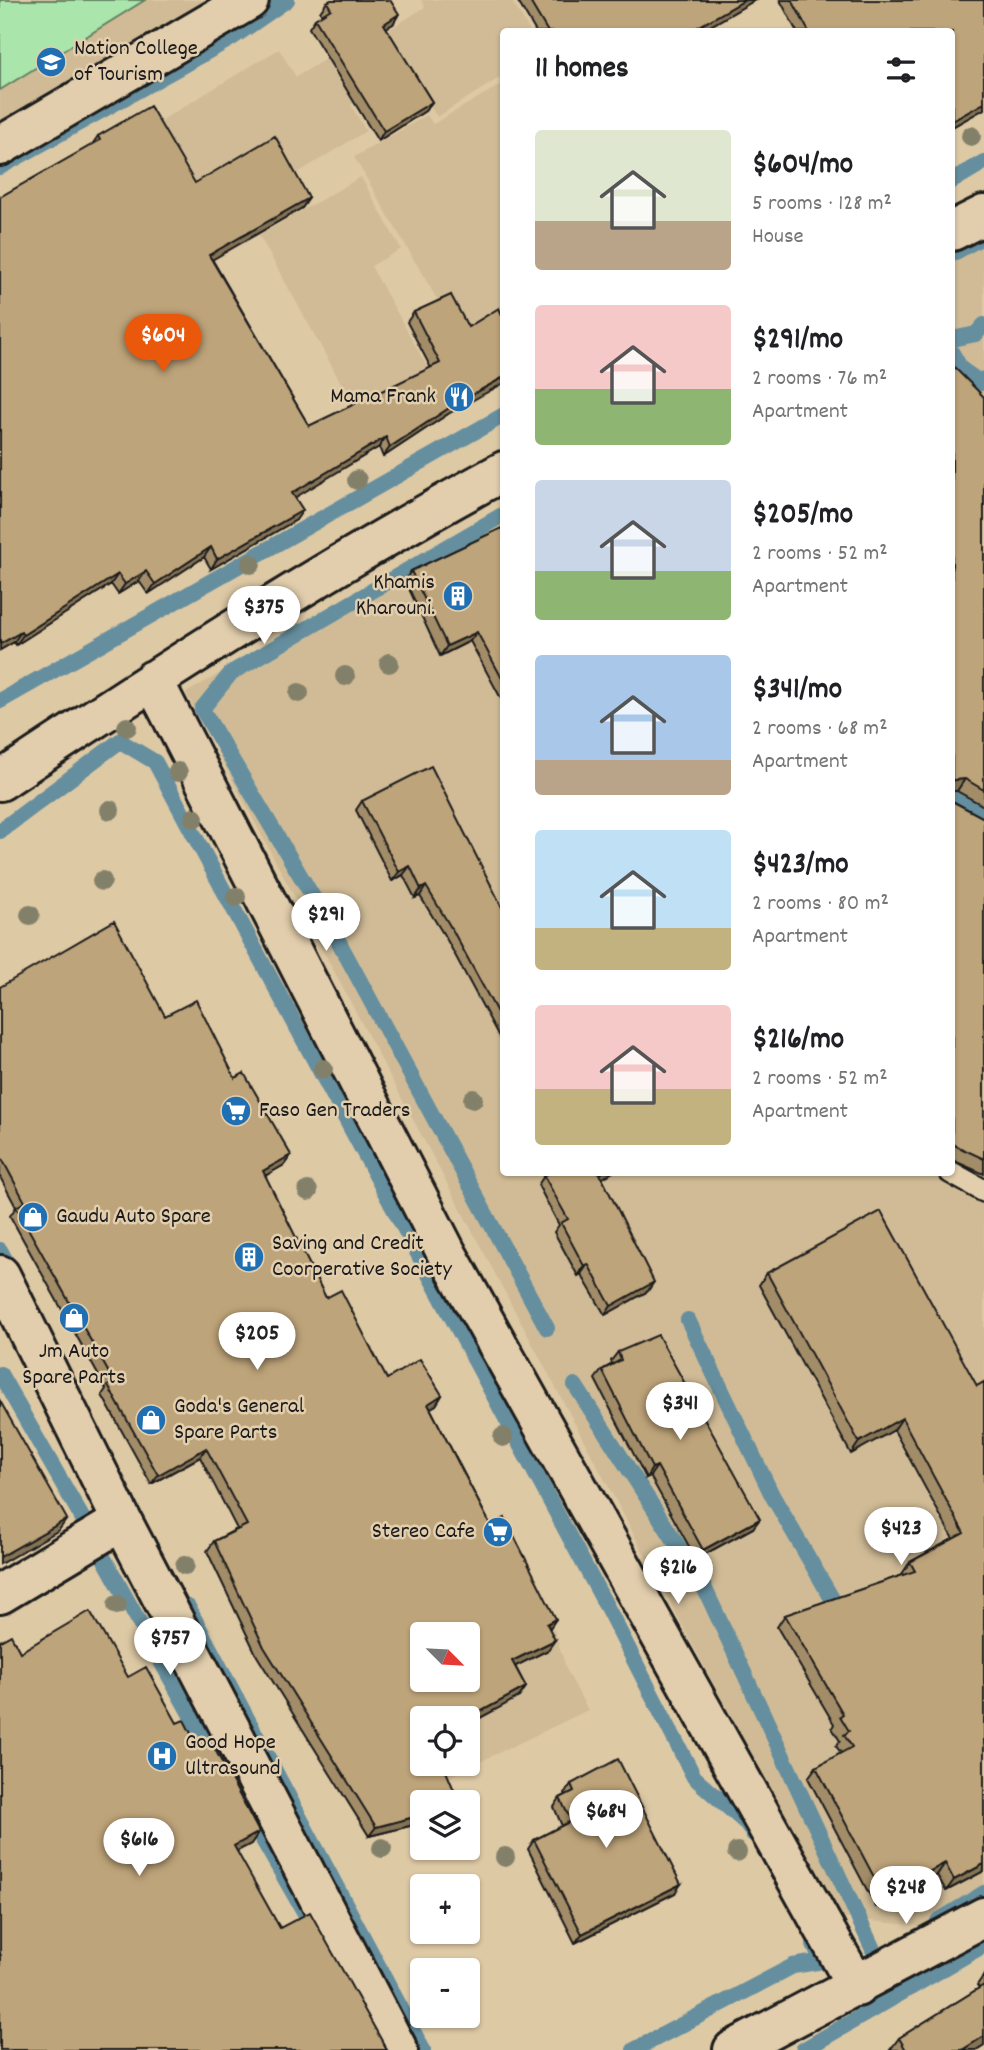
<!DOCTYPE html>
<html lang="en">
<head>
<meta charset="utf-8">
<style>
	body { margin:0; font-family:Dekko,sans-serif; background:#f6f6f6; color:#202124; height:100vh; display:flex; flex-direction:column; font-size:26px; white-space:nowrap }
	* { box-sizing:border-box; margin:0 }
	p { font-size:23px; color:#757577 }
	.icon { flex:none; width:38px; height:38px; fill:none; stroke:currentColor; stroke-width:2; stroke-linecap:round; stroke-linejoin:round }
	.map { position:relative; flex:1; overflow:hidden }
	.side { position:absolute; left:500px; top:28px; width:455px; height:1148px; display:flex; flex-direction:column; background:#fff; border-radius:7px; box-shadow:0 2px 5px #0004 }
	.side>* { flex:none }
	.needle { width:46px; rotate:114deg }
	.tools { position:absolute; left:410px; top:1622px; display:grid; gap:14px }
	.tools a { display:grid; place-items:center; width:70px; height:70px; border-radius:7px; background:#fff; box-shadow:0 2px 5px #0004; font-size:35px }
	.price { position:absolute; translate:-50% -60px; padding:0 16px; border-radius:24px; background:#fff; color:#222; font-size:23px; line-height:46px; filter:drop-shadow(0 2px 4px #0008) }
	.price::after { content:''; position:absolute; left:50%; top:42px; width:21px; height:16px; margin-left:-10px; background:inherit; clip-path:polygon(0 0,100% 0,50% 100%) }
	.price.active { background:#ea580c; color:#fff }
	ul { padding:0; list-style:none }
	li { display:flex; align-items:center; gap:21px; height:175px; padding:0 35px }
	li span { display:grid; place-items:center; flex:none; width:196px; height:140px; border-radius:7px; color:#555 }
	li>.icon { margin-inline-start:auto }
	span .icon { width:84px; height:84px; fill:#fffc; stroke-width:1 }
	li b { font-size:30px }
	h2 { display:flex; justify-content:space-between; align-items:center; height:84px; padding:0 35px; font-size:30px }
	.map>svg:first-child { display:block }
	.built { fill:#d0bb96; fill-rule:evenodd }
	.green { fill:#aae5ab; stroke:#638064; stroke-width:2 }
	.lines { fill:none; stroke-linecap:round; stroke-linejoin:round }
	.stream { stroke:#658f9f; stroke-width:16 }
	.service-casing { stroke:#1c1c1c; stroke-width:26 }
	.minor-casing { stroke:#1c1c1c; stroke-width:44 }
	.service { stroke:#e2cead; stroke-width:21 }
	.minor { stroke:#e2cead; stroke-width:38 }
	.tree { fill:#83806a }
	.wall { fill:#a38d69; stroke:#1c1c1c; stroke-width:2 }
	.shaded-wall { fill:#857355; stroke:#1c1c1c; stroke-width:2 }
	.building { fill:#bea47a; stroke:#1c1c1c; stroke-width:2; fill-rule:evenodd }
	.labels { text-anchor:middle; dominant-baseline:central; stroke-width:5; stroke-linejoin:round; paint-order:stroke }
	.poi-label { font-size:23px; fill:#1c1c1c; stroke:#e2cead; text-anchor:start }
</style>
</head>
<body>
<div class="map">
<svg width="984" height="2050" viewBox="0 0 984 2050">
	<rect width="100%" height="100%" fill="#dec9a5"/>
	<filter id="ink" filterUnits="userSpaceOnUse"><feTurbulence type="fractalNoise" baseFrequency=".0143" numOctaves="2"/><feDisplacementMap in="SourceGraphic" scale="14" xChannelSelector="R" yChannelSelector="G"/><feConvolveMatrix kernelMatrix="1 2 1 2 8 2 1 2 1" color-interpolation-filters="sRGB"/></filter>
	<g filter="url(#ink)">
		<!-- built -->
		<path class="built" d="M0,0H206L0,125Z
			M421,0H511L530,31L504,32V75L437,117L384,33L425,7Z
			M279,49L296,77L332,55L360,100L351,105L366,131L291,177L189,189L152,126Z
			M504,83V336L458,335L354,157L427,115L433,124Z
			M361,177L401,249L371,266L453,413L415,435L355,408L259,235Z
			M984,225V1902L943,1928L838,1918L186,693L504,507V1172H952V244Z
			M554,1629L567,1671L588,1710L421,1790L399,1748L450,1680H467L531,1638ZM422,1718H467V1764H422Z"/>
		<!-- green -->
		<path class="green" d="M0,0H145L0,90Z"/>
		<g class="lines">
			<!-- stream -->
			<path class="stream" d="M0,167L232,38L287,0
				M952,181L984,162
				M952,254L984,236
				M952,339L976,334L984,325
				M952,353L961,369L981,383L984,379
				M504,514L231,673L202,709L333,931L547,1328
				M0,701L504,415
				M952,797L984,814
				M0,831L120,741L155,762L609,1611L694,1777L747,1824L753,1834
				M0,1250L13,1274
				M688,1320L772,1495L842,1616
				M0,1374L84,1521
				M575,1385L703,1585L878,1960L890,1952
				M100,1551L215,1759
				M188,1607L423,2050
				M248,1814L310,1922
				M938,1921L984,1893
				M634,2050L793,1966L823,1961L814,1945
				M803,2050L984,1945"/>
			<!-- service casing -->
			<g class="service-casing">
				<path id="service" d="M950,1172L984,1191"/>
			</g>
			<!-- minor casing -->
			<g class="minor-casing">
				<path id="minor" d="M0,146L249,0
					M952,231L984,215
					M153,680L447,1254L857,1987
					M0,781C164,672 330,565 504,471
					M0,1275L122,1521L398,2050
					M0,1594L122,1521
					M733,2050L984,1917"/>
			</g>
			<!-- service -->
			<use href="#service" class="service"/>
			<!-- minor -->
			<use href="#minor" class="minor"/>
		</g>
		<!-- trees -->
		<g class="tree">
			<circle cx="971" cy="136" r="10"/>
			<circle cx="357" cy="480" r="10"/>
			<circle cx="251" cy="564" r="10"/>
			<circle cx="389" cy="663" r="10"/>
			<circle cx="345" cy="676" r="10"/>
			<circle cx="299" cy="693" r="10"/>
			<circle cx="127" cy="727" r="10"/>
			<circle cx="178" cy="772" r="10"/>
			<circle cx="110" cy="810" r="10"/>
			<circle cx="194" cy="818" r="10"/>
			<circle cx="102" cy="881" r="10"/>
			<circle cx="236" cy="897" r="10"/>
			<circle cx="30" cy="915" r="10"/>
			<circle cx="323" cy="1069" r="10"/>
			<circle cx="473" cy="1099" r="10"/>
			<circle cx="308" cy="1191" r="10"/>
			<circle cx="503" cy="1437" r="10"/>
			<circle cx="185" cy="1565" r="10"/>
			<circle cx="117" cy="1605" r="10"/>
			<circle cx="382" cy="1848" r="10"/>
			<circle cx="737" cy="1852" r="10"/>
			<circle cx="505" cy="1857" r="10"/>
		</g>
		<!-- wall -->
		<path class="wall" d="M517,0H755L700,32H536Z
			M780,0H984V109L952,127V32H797Z
			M327,2L393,24L386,28L432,102L425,111L378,141L309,28L315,19L322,15L320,12Z
			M98,136L195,183L309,198L302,208L212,259L309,426L431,368L407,322L414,312L451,295L448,414L383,457L379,447L295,497L296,520L211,569L204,557L148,594L139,581L118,594L111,584L16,645L14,642L0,650V197L91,146Z
			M984,397V806L957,791Z
			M504,527V704L470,641L440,656L405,580L411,571Z
			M362,801L504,911V1046L447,940L420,896L415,898L403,875L392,881L356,810Z
			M952,801L984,818V1174L952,1160Z
			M0,987L165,1016L235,1078L291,1155L284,1165L265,1176L326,1298L387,1379L442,1395L436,1405L430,1408L491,1526L549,1629L548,1650L515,1666L526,1687L519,1697L422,1718V1823L369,1836L257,1656L207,1551L214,1541L237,1529L200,1457L151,1484L102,1395L106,1389L10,1216L16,1207L0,1177Z
			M544,1176L602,1179L648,1291L605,1315L581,1274L578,1276L554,1232L559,1225L538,1185Z
			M767,1273L977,1386L984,1382V1871L946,1891L937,1875L876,1907L808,1778L816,1767L841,1753L836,1746L840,1741L832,1728L834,1724L777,1627L785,1615L903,1575L902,1574L910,1562L953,1539L894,1430L851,1454L759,1285Z
			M618,1352L753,1528L696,1559L650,1476L646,1478L595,1379L602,1370L612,1364L611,1361Z
			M571,1784L675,1893L575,1943L528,1849L534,1840L562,1826L554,1807L560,1798L566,1795L565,1793Z
			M984,1975V2045L976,2050H890L899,2038L979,1988L977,1985Z"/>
		<!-- shaded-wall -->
		<path class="shaded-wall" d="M745,0H755L700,32H689Z
			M399,14L393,24L377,33L384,24Z
			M432,102L425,111L378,141L384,131Z
			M984,103V109L952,127V121Z
			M309,198L302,208L203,265L209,255Z
			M504,377V383L448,414L383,457L390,447L455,404Z
			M386,437L379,447L286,503L292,493Z
			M303,510L296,520L211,569L217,559Z
			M211,547L204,557L148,594L155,584Z
			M146,571L139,581L118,594L125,584Z
			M118,574L111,584L16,645L23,635Z
			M21,632L14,642L0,650V644Z
			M477,632L470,641L440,656L447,646Z
			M965,779L957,791H952V782L954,780Z
			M410,866L403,875L392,881L399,872Z
			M426,886L420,896L415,898L421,889Z
			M291,1155L284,1165L256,1181L263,1171Z
			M603,1172H613L593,1184L600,1174Z
			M588,1264L581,1274L578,1276L584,1266Z
			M654,1282L648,1291L605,1315L611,1306Z
			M442,1395L436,1405L421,1414L428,1404Z
			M902,1418L894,1430L851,1454L859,1442Z
			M206,1448L200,1457L151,1484L158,1475Z
			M657,1466L650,1476L646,1478L652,1468Z
			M67,1519L59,1530L0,1564V1557Z
			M760,1519L753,1528L696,1559L703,1550Z
			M556,1619L550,1628L547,1624Z
			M555,1640L548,1650L506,1671L512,1661Z
			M526,1687L519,1697L467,1725V1719Z
			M422,1815V1823L369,1836L376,1827Z
			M259,1832L251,1844L226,1857L234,1846Z
			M945,1863L937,1875L876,1907L884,1896Z
			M984,1864V1871L946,1891L954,1880Z
			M681,1884L675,1893L575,1943L582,1934Z
			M984,2036V2045L976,2050H962Z"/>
		<!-- building -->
		<path class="building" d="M331,0H390L399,14L384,24L432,102L384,131L315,19L331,9L327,2Z
			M529,0H745L689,32H548Z
			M792,0H984V103L952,121V32H809Z
			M150,106L195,183L275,136L309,198L209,255L309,426L440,363L414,312L451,295L468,327L499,308L502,315L504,314V377L455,404L390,447L386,437L292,493L303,510L217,559L211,547L155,584L146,571L125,584L118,574L23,635L21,632L0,644V197L100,140L98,136Z
			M952,365L984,397V790L965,779L954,780L952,782Z
			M504,527V682L477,632L447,646L411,571Z
			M431,766L504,911V1025L453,931L426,886L421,889L410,866L399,872L362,801Z
			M952,801L984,818V1159L952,1144Z
			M114,921L165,1016L196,1000L235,1078L244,1073L291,1155L263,1171L326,1298L341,1290L387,1379L420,1359L442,1395L428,1404L491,1526L505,1518L556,1619L547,1624L555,1640L512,1661L526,1687L467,1719L422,1718V1764H443L459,1802H422V1815L376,1827L264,1647L214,1541L247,1525L206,1448L158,1475L108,1386L114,1382L16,1207L25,1202L0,1155V987ZM422,1634H467V1680H422Z
			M551,1172H603L600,1174L654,1282L611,1306L588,1264L584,1266L561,1223L568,1219L544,1176Z
			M881,1211L977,1386L984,1382V1864L954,1880L945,1863L884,1896L816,1767L852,1747L844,1735L849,1731L840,1716L843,1714L785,1615L915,1571L910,1562L964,1533L902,1418L859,1442L767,1273Z
			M658,1335L760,1519L703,1550L657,1466L652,1468L602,1370L621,1360L618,1352Z
			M0,1401L67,1519L0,1557Z
			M90,1611L128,1677L146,1667L177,1723L184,1720L197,1745L209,1738L259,1832L234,1846L280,1928L310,1912L387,2050H0V1955L1,1956L0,1953V1641L11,1635L20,1652Z
			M618,1759L681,1884L582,1934L534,1840L571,1821L560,1798L574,1791L571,1784Z
			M984,1985V2036L962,2050H906L899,2038Z"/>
	</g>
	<!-- icons -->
	<defs>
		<g id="university-disc" transform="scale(1.575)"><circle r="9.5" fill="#1f6fb2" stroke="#e2cead"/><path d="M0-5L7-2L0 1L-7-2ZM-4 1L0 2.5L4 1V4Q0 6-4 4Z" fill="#fff"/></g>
		<g id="restaurant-disc" transform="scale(1.575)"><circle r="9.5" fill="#1f6fb2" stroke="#e2cead"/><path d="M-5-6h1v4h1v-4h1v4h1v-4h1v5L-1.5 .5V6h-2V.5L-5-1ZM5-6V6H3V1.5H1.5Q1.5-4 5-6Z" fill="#fff"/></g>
		<g id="building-disc" transform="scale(1.575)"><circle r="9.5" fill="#1f6fb2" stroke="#e2cead"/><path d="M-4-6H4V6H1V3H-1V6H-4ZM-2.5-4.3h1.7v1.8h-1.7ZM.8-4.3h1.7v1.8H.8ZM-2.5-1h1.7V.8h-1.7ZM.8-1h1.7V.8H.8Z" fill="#fff"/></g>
		<g id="supermarket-disc" transform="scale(1.575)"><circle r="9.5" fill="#1f6fb2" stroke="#e2cead"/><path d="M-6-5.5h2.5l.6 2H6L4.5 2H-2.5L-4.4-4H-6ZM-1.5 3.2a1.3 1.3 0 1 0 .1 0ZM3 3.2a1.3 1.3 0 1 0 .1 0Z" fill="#fff"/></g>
		<g id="shop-disc" transform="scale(1.575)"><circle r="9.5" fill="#1f6fb2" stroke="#e2cead"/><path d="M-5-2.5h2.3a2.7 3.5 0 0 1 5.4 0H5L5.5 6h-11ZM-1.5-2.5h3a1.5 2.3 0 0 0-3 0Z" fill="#fff"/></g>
		<g id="hospital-disc" transform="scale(1.575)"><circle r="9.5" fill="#1f6fb2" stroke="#e2cead"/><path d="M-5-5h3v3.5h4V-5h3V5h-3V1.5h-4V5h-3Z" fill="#fff"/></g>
	</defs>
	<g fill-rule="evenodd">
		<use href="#university-disc" x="51" y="62"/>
		<use href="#restaurant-disc" x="459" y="397"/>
		<use href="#building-disc" x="458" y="596"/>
		<use href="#supermarket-disc" x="236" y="1111"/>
		<use href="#shop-disc" x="33" y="1217"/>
		<use href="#building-disc" x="249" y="1257"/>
		<use href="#shop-disc" x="74" y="1318"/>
		<use href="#shop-disc" x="151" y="1420"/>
		<use href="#supermarket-disc" x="498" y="1532"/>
		<use href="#hospital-disc" x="162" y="1756"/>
	</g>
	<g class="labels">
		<!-- poi labels -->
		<g class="poi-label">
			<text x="74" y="49">Nation College<tspan x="74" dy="26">of Tourism</tspan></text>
			<text x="436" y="397" text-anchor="end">Mama Frank</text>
			<text x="435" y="583" text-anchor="end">Khamis<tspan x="435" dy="26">Kharouni.</tspan></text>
			<text x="259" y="1111">Faso Gen Traders</text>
			<text x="56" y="1217">Gaudu Auto Spare</text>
			<text x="272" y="1244">Saving and Credit<tspan x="272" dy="26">Coorperative Society</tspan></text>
			<text x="74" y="1352" text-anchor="middle">Jm Auto<tspan x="74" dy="26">Spare Parts</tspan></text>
			<text x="174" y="1407">Goda's General<tspan x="174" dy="26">Spare Parts</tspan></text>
			<text x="475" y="1532" text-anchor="end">Stereo Cafe</text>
			<text x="185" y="1743">Good Hope<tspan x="185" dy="26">Ultrasound</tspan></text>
		</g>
	</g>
</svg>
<div class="tools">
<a><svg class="needle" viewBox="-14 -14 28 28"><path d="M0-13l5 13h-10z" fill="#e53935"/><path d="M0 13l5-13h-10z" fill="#757577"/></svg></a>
<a><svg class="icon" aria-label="locate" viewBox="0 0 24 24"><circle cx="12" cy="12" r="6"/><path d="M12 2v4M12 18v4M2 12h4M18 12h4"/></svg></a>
<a><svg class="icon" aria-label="layers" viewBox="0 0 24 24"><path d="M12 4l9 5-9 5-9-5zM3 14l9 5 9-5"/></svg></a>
<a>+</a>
<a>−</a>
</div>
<b class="price active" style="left:163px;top:374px">$604</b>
<b class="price" style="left:264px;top:646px">$375</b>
<b class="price" style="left:326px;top:953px">$291</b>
<b class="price" style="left:257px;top:1372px">$205</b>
<b class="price" style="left:680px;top:1442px">$341</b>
<b class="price" style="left:901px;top:1567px">$423</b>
<b class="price" style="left:678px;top:1606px">$216</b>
<b class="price" style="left:170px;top:1677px">$757</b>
<b class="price" style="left:606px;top:1850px">$684</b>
<b class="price" style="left:139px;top:1878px">$616</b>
<b class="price" style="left:906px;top:1926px">$248</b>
<section class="side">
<h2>11 homes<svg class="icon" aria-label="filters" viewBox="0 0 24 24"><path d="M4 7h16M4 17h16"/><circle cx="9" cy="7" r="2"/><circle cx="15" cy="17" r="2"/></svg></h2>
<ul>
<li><span style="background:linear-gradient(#dfe7d0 65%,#b9a48a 0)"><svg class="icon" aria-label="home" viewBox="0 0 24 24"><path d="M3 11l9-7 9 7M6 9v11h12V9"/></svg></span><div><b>$604/mo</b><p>5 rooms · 128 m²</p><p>House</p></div></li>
<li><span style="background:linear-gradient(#f6c9c9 60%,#8fb573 0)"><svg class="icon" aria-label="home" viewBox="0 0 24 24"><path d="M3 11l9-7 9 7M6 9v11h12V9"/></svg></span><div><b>$291/mo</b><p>2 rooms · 76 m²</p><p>Apartment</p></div></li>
<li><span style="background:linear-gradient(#c9d6e8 65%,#8fb573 0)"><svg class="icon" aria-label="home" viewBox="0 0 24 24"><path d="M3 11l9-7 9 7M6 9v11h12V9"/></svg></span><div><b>$205/mo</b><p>2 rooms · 52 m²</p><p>Apartment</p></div></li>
<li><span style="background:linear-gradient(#a9c7e8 75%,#b9a48a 0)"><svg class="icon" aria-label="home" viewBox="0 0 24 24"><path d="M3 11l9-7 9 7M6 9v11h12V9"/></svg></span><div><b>$341/mo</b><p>2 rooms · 68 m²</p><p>Apartment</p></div></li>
<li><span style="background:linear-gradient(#bfe0f5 70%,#c2b280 0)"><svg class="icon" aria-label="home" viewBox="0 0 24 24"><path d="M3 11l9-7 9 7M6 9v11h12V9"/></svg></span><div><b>$423/mo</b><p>2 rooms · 80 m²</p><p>Apartment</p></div></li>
<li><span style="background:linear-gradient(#f6c9c9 60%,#c2b280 0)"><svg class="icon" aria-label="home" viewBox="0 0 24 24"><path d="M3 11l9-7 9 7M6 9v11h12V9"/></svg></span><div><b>$216/mo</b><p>2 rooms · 52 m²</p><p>Apartment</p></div></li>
</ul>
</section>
</div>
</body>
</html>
